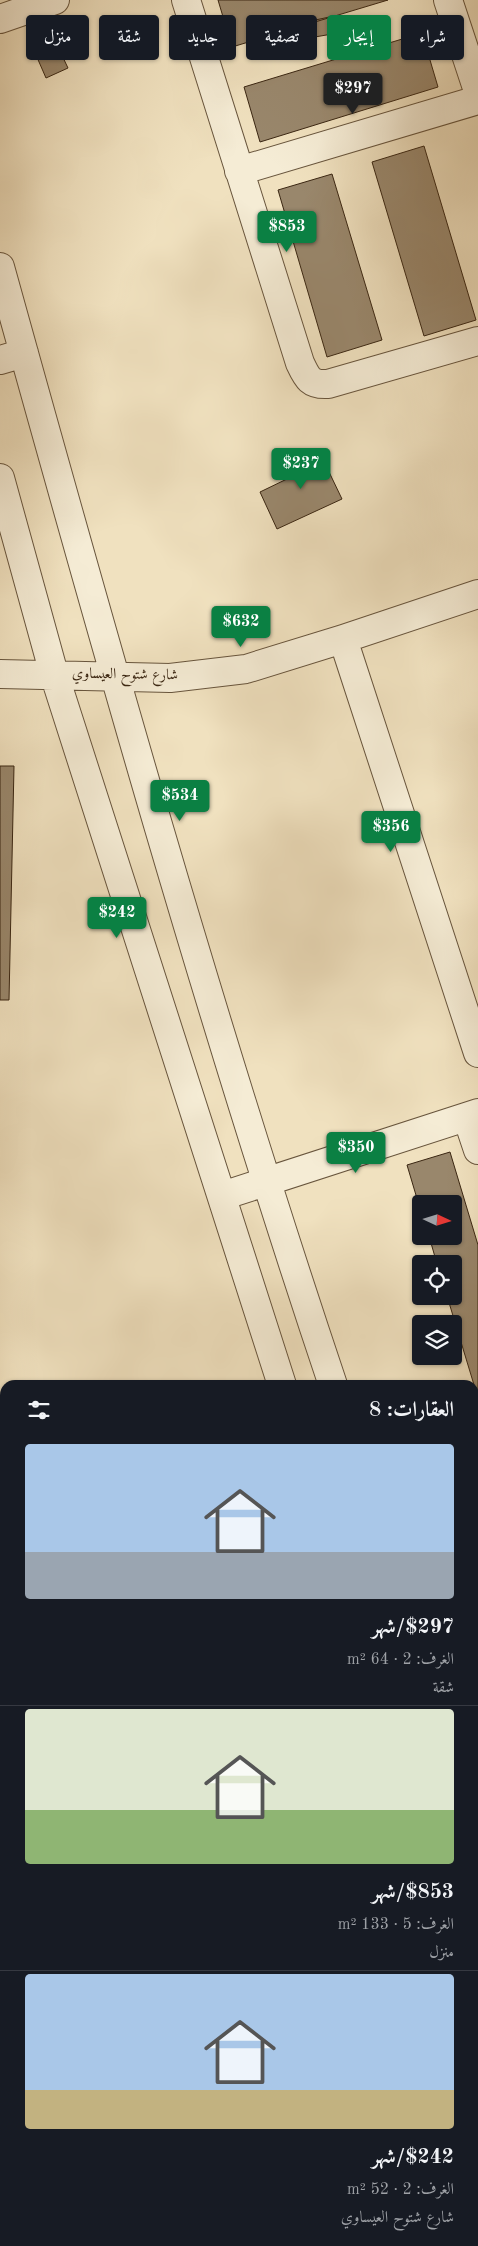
<!DOCTYPE html>
<html lang="ar">
<head>
<meta charset="utf-8">
<style>
	body { margin:0; font-family:"Old Standard TT",Amiri,serif; background:#242831; color:#f1f3f6; direction:rtl; height:100vh; display:flex; flex-direction:column; font-size:19px; white-space:nowrap }
	* { box-sizing:border-box; margin:0 }
	p { font-size:16px; color:#9ea1a6 }
	.icon { flex:none; width:28px; height:28px; fill:none; stroke:currentColor; stroke-width:2; stroke-linecap:round; stroke-linejoin:round }
	.map { position:relative; flex:1; overflow:hidden; direction:ltr }
	.details { position:absolute; left:0px; top:1380px; width:479px; height:866px; display:flex; flex-direction:column; background:#171b24; border-radius:15px 15px 0 0; box-shadow:0 1px 4px #0004; direction:rtl }
	.details>* { flex:none }
	.top-card { position:absolute; left:15px; top:15px; width:449px; height:45px; direction:rtl; display:flex; gap:10px }
	.needle { width:32px; rotate:94deg }
	.buttons { position:absolute; left:412px; top:1195px; display:grid; gap:10px }
	.buttons a { display:grid; place-items:center; width:50px; height:50px; border-radius:5px; background:#171b24; box-shadow:0 1px 4px #0004; font-size:25px }
	.price { position:absolute; translate:-50% -42px; padding:0 11px; border-radius:5px; background:#0b8043; color:#fff; font-size:16px; line-height:32px; filter:drop-shadow(0 1px 2px #0008) }
	.price::after { content:''; position:absolute; left:50%; top:30px; width:15px; height:11px; margin-left:-8px; background:inherit; clip-path:polygon(0 0,100% 0,50% 100%) }
	.price.selected { background:#222; color:#fff }
	ul { padding:0; list-style:none }
	li { display:grid; align-content:center; gap:10px; height:265px; padding:0 25px }
	li+li { border-top:1px solid #363941 }
	li span { display:grid; place-items:center; height:155px; border-radius:5px; color:#555 }
	li>.icon { margin-inline-start:auto }
	span .icon { width:90px; height:90px; fill:#fffc; stroke-width:1 }
	li b { font-size:21px }
	h2 { display:flex; justify-content:space-between; align-items:center; height:60px; padding:0 25px; font-size:21px }
	.pill { padding:0 18px; border-radius:5px; background:#171b24; box-shadow:0 1px 4px #0004; font-size:18px; line-height:45px }
	.pill.selected { background:#0b8043; color:#fff }
	.map>svg:first-child { display:block }
	.building { fill:#99876c; stroke:#3a2612 }
	.lines { fill:none; stroke-linecap:round; stroke-linejoin:round }
	.minor-casing { stroke:#68553d; stroke-width:30 }
	.minor { stroke:#f5ecd5; stroke-width:28 }
	.labels { text-anchor:middle; dominant-baseline:central; stroke-width:5; stroke-linejoin:round; paint-order:stroke }
	.street-label { font-size:15px; fill:#3a2612; stroke:#f5ecd5 }
</style>
</head>
<body>
<div class="map">
<svg width="478" height="2246" viewBox="0 0 478 2246">
	<rect width="100%" height="100%" fill="#f0e1bf"/>
	<filter id="stains"><feTurbulence type="fractalNoise" baseFrequency=".004" numOctaves="4"/><feColorMatrix values="0 0 0 0 .2 0 0 0 0 .09 0 0 0 0 .02 0 0 0 .5 -.17"/></filter>
	<radialGradient id="worn" r=".72"><stop offset=".6" stop-color="#630" stop-opacity="0"/><stop offset="1" stop-color="#630" stop-opacity=".3"/></radialGradient>
	<!-- building -->
	<path class="building" d="M218,0H388L232,47Z
		M334,16L338,33L309,38L306,22Z
		M422,33L438,87L260,142L244,87Z
		M57,45L68,68L46,78L36,55Z
		M424,146L476,320L424,336L372,162Z
		M332,174L382,340L327,357L278,190Z
		M318,449L342,499L277,529L260,492L289,478L283,466Z
		M0,766H14L9,1000H0Z
		M450,1152L478,1245V1398L447,1296H454V1264H437L429,1236H454V1204H421V1212L407,1165Z
		M5,1505V1739L0,1740V1506Z
		M0,2119H5V2167H0Z"/>
	<g class="lines">
		<!-- minor casing -->
		<g class="minor-casing">
			<path id="minor" d="M186,0L300,363C307,378 310,385 328,384L478,341
				M448,0L478,91
				M0,19L55,0
				M239,171L478,100
				M0,267C104,642 209,1016 333,1385
				M0,360L24,353
				M0,478L54,674L282,1385
				M343,639L478,1053
				M0,674L170,678L246,669L343,639L478,594
				M467,1117L478,1150
				M222,1196L478,1113
				M475,1434L478,1444
				M474,1776H478
				M0,1814H5
				M474,1820L478,1832
				M474,1961L478,1973
				M0,2205L5,2204"/>
		</g>
		<!-- minor -->
		<use href="#minor" class="minor"/>
	</g>
	<g class="labels">
		<!-- street labels -->
		<g class="street-label">
			<text transform="translate(125 675) rotate(1)">شارع شتوح العيساوي</text>
		</g>
	</g>
	<rect width="100%" height="100%" filter="url(#stains)"/>
	<rect width="100%" height="100%" fill="url(#worn)"/>
</svg>
<div class="buttons">
<a><svg class="needle" viewBox="-14 -14 28 28"><path d="M0-13l5 13h-10z" fill="#e53935"/><path d="M0 13l5-13h-10z" fill="#9ea1a6"/></svg></a>
<a><svg class="icon" aria-label="locate" viewBox="0 0 24 24"><circle cx="12" cy="12" r="6"/><path d="M12 2v4M12 18v4M2 12h4M18 12h4"/></svg></a>
<a><svg class="icon" aria-label="layers" viewBox="0 0 24 24"><path d="M12 4l9 5-9 5-9-5zM3 14l9 5 9-5"/></svg></a>
</div>
<b class="price selected" style="left:353px;top:115px">$297</b>
<b class="price" style="left:287px;top:253px">$853</b>
<b class="price" style="left:301px;top:490px">$237</b>
<b class="price" style="left:241px;top:648px">$632</b>
<b class="price" style="left:180px;top:822px">$534</b>
<b class="price" style="left:391px;top:853px">$356</b>
<b class="price" style="left:117px;top:939px">$242</b>
<b class="price" style="left:356px;top:1174px">$350</b>
<div class="top-card">
<a class="pill">شراء</a>
<a class="pill selected">إيجار</a>
<a class="pill">تصفية</a>
<a class="pill">جديد</a>
<a class="pill">شقة</a>
<a class="pill">منزل</a>
</div>
<section class="details">
<h2>العقارات: 8<svg class="icon" aria-label="filters" viewBox="0 0 24 24"><path d="M4 7h16M4 17h16"/><circle cx="9" cy="7" r="2"/><circle cx="15" cy="17" r="2"/></svg></h2>
<ul>
<li><span style="background:linear-gradient(#a9c7e8 70%,#9aa5b1 0)"><svg class="icon" aria-label="home" viewBox="0 0 24 24"><path d="M3 11l9-7 9 7M6 9v11h12V9"/></svg></span><div><b>$297/شهر</b><p>الغرف: 2 · 64 m²</p><p>شقة</p></div></li>
<li><span style="background:linear-gradient(#dfe7d0 65%,#8fb573 0)"><svg class="icon" aria-label="home" viewBox="0 0 24 24"><path d="M3 11l9-7 9 7M6 9v11h12V9"/></svg></span><div><b>$853/شهر</b><p>الغرف: 5 · 133 m²</p><p>منزل</p></div></li>
<li><span style="background:linear-gradient(#a9c7e8 75%,#c2b280 0)"><svg class="icon" aria-label="home" viewBox="0 0 24 24"><path d="M3 11l9-7 9 7M6 9v11h12V9"/></svg></span><div><b>$242/شهر</b><p>الغرف: 2 · 52 m²</p><p>شارع شتوح العيساوي</p></div></li>
</ul>
</section>
</div>
</body>
</html>
